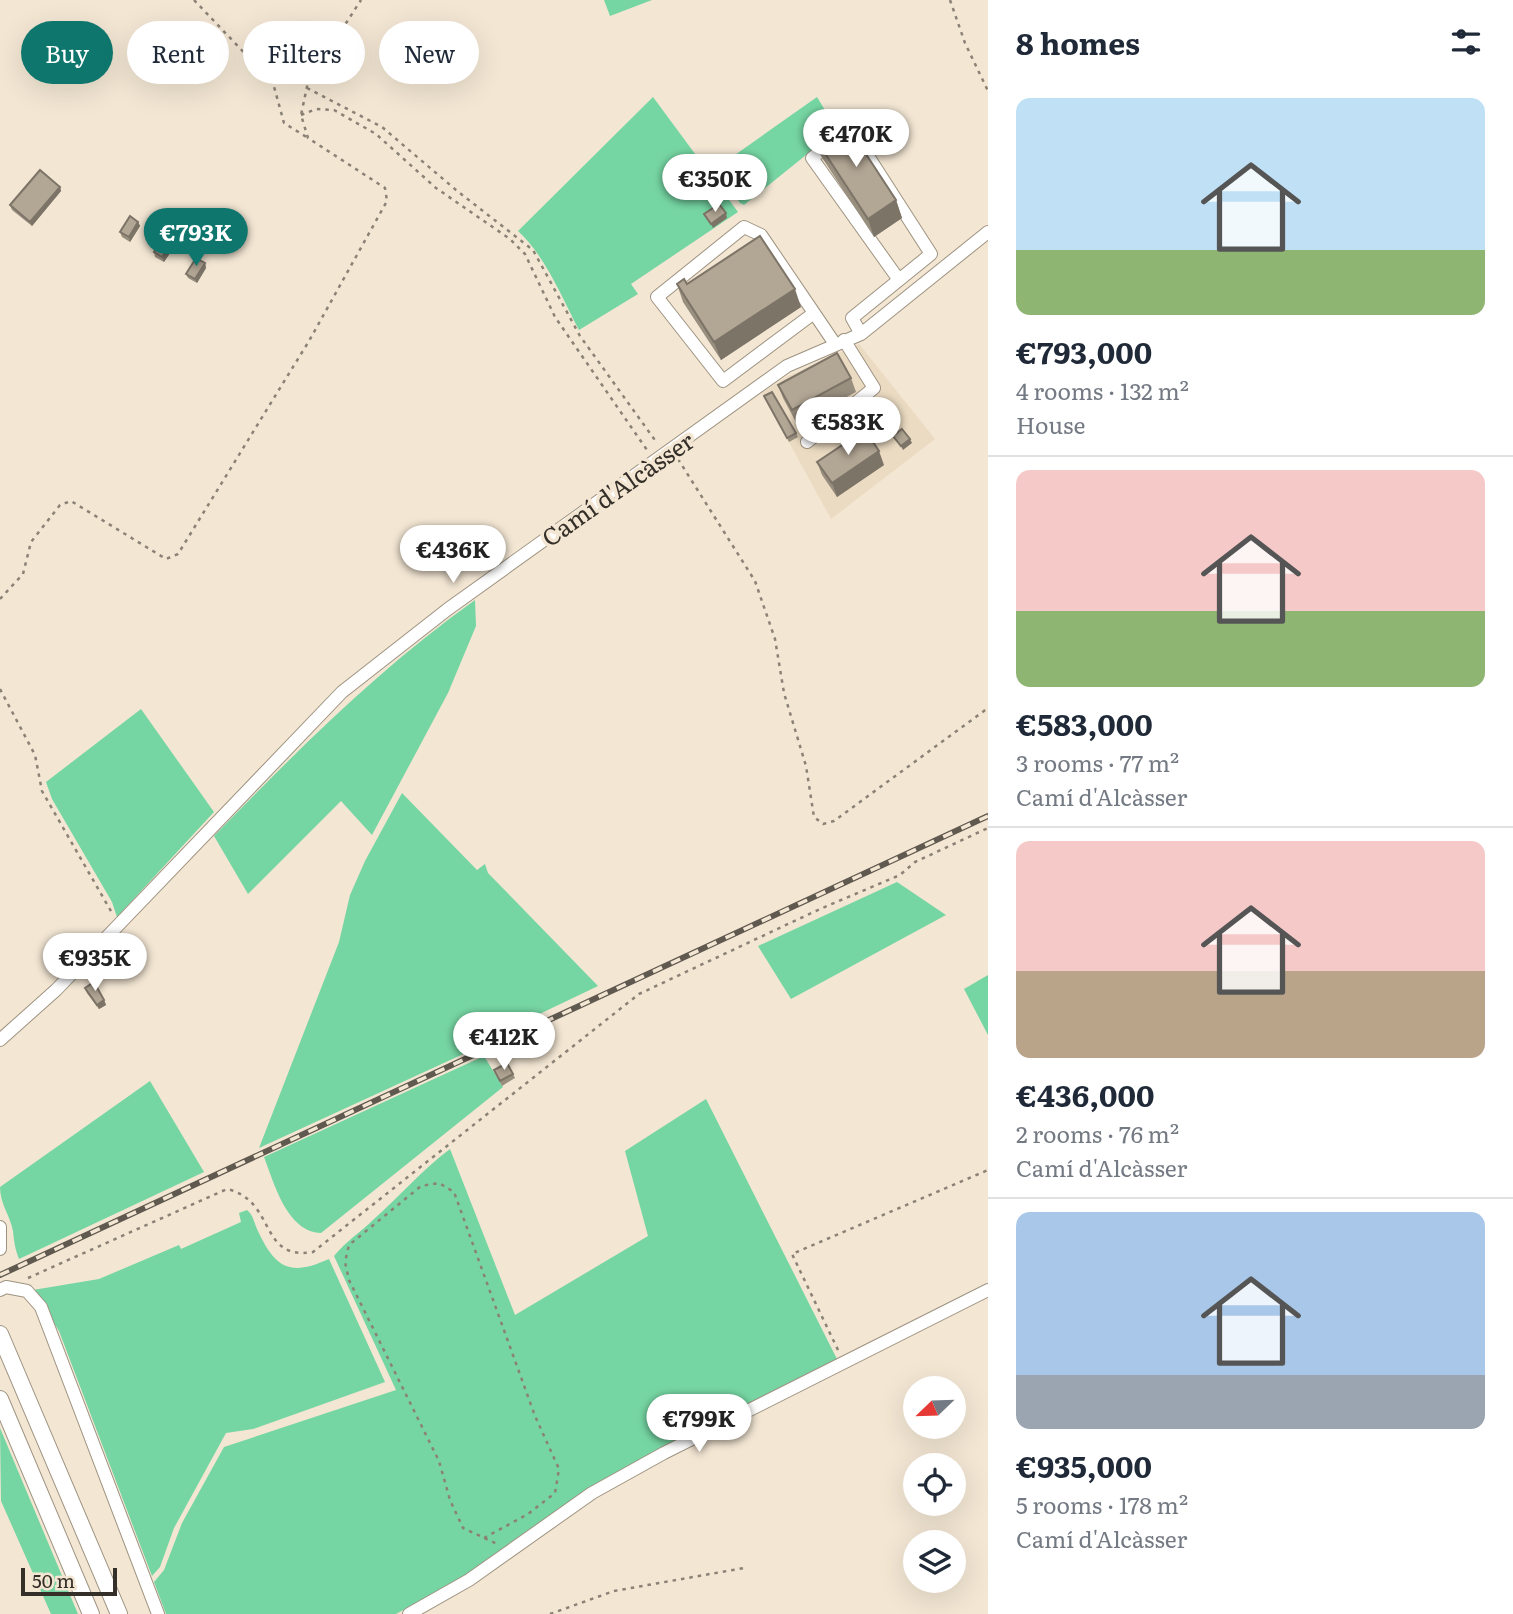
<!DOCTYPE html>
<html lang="en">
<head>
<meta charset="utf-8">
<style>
	body { margin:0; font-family:Literata,serif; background:#f2f2f3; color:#1f2937; height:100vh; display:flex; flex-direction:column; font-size:26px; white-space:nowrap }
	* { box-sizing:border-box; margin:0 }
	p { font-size:23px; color:#747a83 }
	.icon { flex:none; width:38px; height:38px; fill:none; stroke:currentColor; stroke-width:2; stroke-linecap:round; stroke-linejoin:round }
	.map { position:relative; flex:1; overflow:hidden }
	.drawer { display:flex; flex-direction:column; background:#fff; width:525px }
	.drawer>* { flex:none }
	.banner { position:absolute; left:21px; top:21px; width:665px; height:63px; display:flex; gap:14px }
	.needle { width:46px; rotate:247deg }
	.tools { position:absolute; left:903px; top:1376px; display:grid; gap:14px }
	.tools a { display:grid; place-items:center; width:63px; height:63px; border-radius:50%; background:#fff; box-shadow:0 7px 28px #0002; font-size:35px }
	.scale { position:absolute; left:21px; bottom:18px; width:96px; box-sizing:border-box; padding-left:7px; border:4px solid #342f28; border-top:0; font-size:19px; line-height:24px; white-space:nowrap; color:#342f28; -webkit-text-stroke:5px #f3e6d3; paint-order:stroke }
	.price { position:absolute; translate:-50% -60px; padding:0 16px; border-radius:24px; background:#fff; color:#222; font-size:23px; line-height:46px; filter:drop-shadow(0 2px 4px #0008) }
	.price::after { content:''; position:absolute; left:50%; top:42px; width:21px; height:16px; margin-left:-10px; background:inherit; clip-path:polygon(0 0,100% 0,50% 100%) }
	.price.on { background:#0f766e; color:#fff }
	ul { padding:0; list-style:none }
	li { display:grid; align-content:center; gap:14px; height:371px; padding:0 28px }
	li+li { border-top:2px solid #e0e1e3 }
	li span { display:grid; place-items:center; height:217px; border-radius:14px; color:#555 }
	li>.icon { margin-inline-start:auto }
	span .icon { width:126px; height:126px; fill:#fffc; stroke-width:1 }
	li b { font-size:30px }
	h2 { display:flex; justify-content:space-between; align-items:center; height:84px; padding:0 28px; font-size:30px }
	.chip { padding:0 24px; border-radius:32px; background:#fff; box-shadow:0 7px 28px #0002; font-size:24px; line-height:63px }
	.chip.on { background:#0f766e; color:#fff }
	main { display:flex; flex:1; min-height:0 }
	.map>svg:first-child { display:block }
	.built { fill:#ebdbc2 }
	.green { fill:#76d6a3 }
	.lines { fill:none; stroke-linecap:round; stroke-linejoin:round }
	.minor-casing { stroke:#9e9381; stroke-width:14 }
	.major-casing { stroke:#9e9381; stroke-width:18 }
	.path { stroke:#8b8276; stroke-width:2.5; stroke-dasharray:3.5 5; stroke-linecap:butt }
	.minor { stroke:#fff; stroke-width:12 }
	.major { stroke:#fff; stroke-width:16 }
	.rail-casing { stroke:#60594f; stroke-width:6 }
	.rail { stroke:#f3e6d3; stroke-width:3.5; stroke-dasharray:10; stroke-linecap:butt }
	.wall { fill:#998f7f }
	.shaded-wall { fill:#7d7468 }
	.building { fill:#b2a694; stroke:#7d7468; stroke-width:2 }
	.labels { text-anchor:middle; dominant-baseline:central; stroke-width:7; stroke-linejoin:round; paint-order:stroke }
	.street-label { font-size:24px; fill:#342f28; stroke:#f3e6d3 }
</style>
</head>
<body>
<main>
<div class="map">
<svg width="988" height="1614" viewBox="0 0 988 1614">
	<rect width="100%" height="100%" fill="#f3e6d3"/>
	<!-- built -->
	<path class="built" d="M859,344L935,439L831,519L762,393L788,376Z"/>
	<!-- green -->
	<path class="green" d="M604,0H652L610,16Z
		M653,97L738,212L631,284L638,294L579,330C561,296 546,257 518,231Z
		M817,97L837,130L744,205L740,203L715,169Z
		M475,600L476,626L448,693L372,835L341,801L248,894L214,836C297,751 378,669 475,600Z
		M141,709L214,812L117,917L112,902L52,799L46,782Z
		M402,793L477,870L485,864L488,873L598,986L481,1042L483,1045L259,1148L339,942L350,895L365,861Z
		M897,882L946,915L791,999L758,946Z
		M988,975V1035L964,989Z
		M484,1056L503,1087L321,1233C287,1232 274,1183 264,1157Z
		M150,1081L204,1172L19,1259C15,1249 14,1241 13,1231C10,1215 0,1204 0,1187Z
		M706,1099L840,1365L660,1449L457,1581L396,1614H166L154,1582L164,1570L182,1523L224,1447L396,1390L334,1256C346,1241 361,1232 374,1219C400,1196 422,1170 450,1149L515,1315L648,1236L625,1151Z
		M247,1210C253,1215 254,1222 257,1229C275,1268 289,1277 329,1259L385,1382L253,1429L226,1433L174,1528L160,1567L152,1576L59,1331L33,1290L99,1279L179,1245L181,1249L241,1222L239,1213Z
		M0,1428L78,1614H51L1,1501Z"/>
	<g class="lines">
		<!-- minor casing -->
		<g class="minor-casing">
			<path id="minor" d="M814,313L761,235L744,227L657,297L723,381L814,313L835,344
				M861,334L852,318L931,254L850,128L812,158L899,280
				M807,442L874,388L844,340
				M0,1040L56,990L342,692L448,609L787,366L861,334L988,232
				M0,1227V1249
				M0,1290L6,1287L27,1291L41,1307L158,1614
				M409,1614L469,1580L592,1493L664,1453L988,1290"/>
		</g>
		<!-- major casing -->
		<g class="major-casing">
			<path id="major" d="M0,1334L119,1614
				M0,1399L91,1614"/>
		</g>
		<!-- path -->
		<path class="path" d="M194,0L273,83L284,123L308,138
			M950,0L965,43L988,91
			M307,88L382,127L456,190L533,250L580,336L657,443
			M301,115L316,109L334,110L376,134L436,188L510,239L525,254L555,317L647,450
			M678,459L755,581L775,639L784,693L806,766L814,817L823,824L834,821L988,708
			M0,599L23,574L31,542L60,505L71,501L166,559L178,554L309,341L387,201L385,188L308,138L301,115L308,82L361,0
			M0,689L35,755L42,791L112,913
			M28,1278L227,1189C277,1201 258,1261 313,1252L639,994L820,909L900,875L915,862L988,828
			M838,1350L792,1254L988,1170
			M484,1538L528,1514L555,1493L559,1469L535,1416L454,1192L439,1183L421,1186L349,1245L345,1262L349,1280L439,1461L450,1500L463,1528L497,1544
			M550,1614L614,1591L744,1568"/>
		<!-- minor -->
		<use href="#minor" class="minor"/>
		<!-- major -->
		<use href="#major" class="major"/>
		<!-- rail casing -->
		<g class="rail-casing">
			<path id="rail" d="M0,1275L988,816"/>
		</g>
		<!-- rail -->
		<use href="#rail" class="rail"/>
	</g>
	<!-- wall -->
	<path class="wall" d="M815,138L896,200L902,218L874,237L821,156Z
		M60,187L61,191L32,226L12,210L10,205Z
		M138,222L140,226L130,242L122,237L120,232Z
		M174,247L164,262L155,257L154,252Z
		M205,263L206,268L197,283L188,278L186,274Z
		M677,284H687L801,307L721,360L683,302Z
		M851,378L856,392L797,424L783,398L778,385Z
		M764,396L796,433L798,437L789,442Z
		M817,462L884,465L837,497L822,475Z
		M85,988L104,1000L106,1005L99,1009L87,993Z
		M494,1070L513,1074L515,1078L502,1086Z"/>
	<!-- shaded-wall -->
	<path class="shaded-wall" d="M60,187L61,191L32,226L30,222Z
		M896,200L902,218L874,237L868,219Z
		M726,213L727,218L713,228L711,224Z
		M138,222L140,226L130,242L129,237Z
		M172,242L174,247L164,262L162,257Z
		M205,263L206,268L197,283L195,279Z
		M795,289L801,307L721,360L714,342Z
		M910,439L912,443L903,450L901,446Z
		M879,451L884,465L837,497L832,483Z
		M104,1000L106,1005L99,1009L97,1005Z"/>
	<!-- building -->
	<path class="building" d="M843,119L896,200L868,219L815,138Z
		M40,170L60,187L30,222L10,205Z
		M719,204L726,213L711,224L704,214Z
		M130,216L138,222L129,237L120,232Z
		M760,236L795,289L714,342L677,284L684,279L687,284Z
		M164,237L172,242L162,257L154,252Z
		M196,258L205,263L195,279L186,274Z
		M837,353L851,378L792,410L778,385Z
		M772,392L796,433L787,438L764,396Z
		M902,429L910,439L901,446L893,436Z
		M865,430L879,451L832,483L817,462Z
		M94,982L104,1000L97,1005L85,988Z
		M507,1063L513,1074L500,1081L494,1070Z"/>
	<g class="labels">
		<!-- street labels -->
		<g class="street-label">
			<text transform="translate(617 488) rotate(-35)">Camí d'Alcàsser</text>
		</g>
	</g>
</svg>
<div class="tools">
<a><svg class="needle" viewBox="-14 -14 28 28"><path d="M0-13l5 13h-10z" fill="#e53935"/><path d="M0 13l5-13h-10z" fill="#747a83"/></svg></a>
<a><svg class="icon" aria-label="locate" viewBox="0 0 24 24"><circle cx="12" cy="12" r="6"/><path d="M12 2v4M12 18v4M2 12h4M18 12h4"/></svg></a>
<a><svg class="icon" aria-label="layers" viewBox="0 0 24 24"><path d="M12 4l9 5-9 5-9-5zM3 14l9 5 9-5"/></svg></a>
</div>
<div class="scale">50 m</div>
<b class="price" style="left:856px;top:169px">€470K</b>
<b class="price" style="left:715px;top:214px">€350K</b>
<b class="price on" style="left:196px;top:268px">€793K</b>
<b class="price" style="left:848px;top:457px">€583K</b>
<b class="price" style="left:453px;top:585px">€436K</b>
<b class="price" style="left:95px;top:993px">€935K</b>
<b class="price" style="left:504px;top:1072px">€412K</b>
<b class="price" style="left:699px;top:1454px">€799K</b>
<div class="banner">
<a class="chip on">Buy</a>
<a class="chip">Rent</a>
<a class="chip">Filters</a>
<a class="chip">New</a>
</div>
</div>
<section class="drawer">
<h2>8 homes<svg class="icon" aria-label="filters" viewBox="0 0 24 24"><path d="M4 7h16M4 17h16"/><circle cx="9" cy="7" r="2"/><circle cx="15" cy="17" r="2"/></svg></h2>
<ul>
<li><span style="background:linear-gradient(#bfe0f5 70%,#8fb573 0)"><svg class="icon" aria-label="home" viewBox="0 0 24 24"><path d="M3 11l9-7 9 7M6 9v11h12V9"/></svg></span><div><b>€793,000</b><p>4 rooms · 132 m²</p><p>House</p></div></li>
<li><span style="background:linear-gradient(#f6c9c9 65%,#8fb573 0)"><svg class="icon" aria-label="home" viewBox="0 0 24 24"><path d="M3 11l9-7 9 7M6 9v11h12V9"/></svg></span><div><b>€583,000</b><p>3 rooms · 77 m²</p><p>Camí d'Alcàsser</p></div></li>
<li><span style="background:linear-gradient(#f6c9c9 60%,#b9a48a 0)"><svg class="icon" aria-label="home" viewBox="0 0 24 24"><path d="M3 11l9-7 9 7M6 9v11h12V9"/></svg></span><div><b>€436,000</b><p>2 rooms · 76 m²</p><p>Camí d'Alcàsser</p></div></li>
<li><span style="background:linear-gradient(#a9c7e8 75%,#9aa5b1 0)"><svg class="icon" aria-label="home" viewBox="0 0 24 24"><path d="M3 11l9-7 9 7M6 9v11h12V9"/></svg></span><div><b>€935,000</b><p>5 rooms · 178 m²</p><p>Camí d'Alcàsser</p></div></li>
</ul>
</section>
</main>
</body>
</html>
